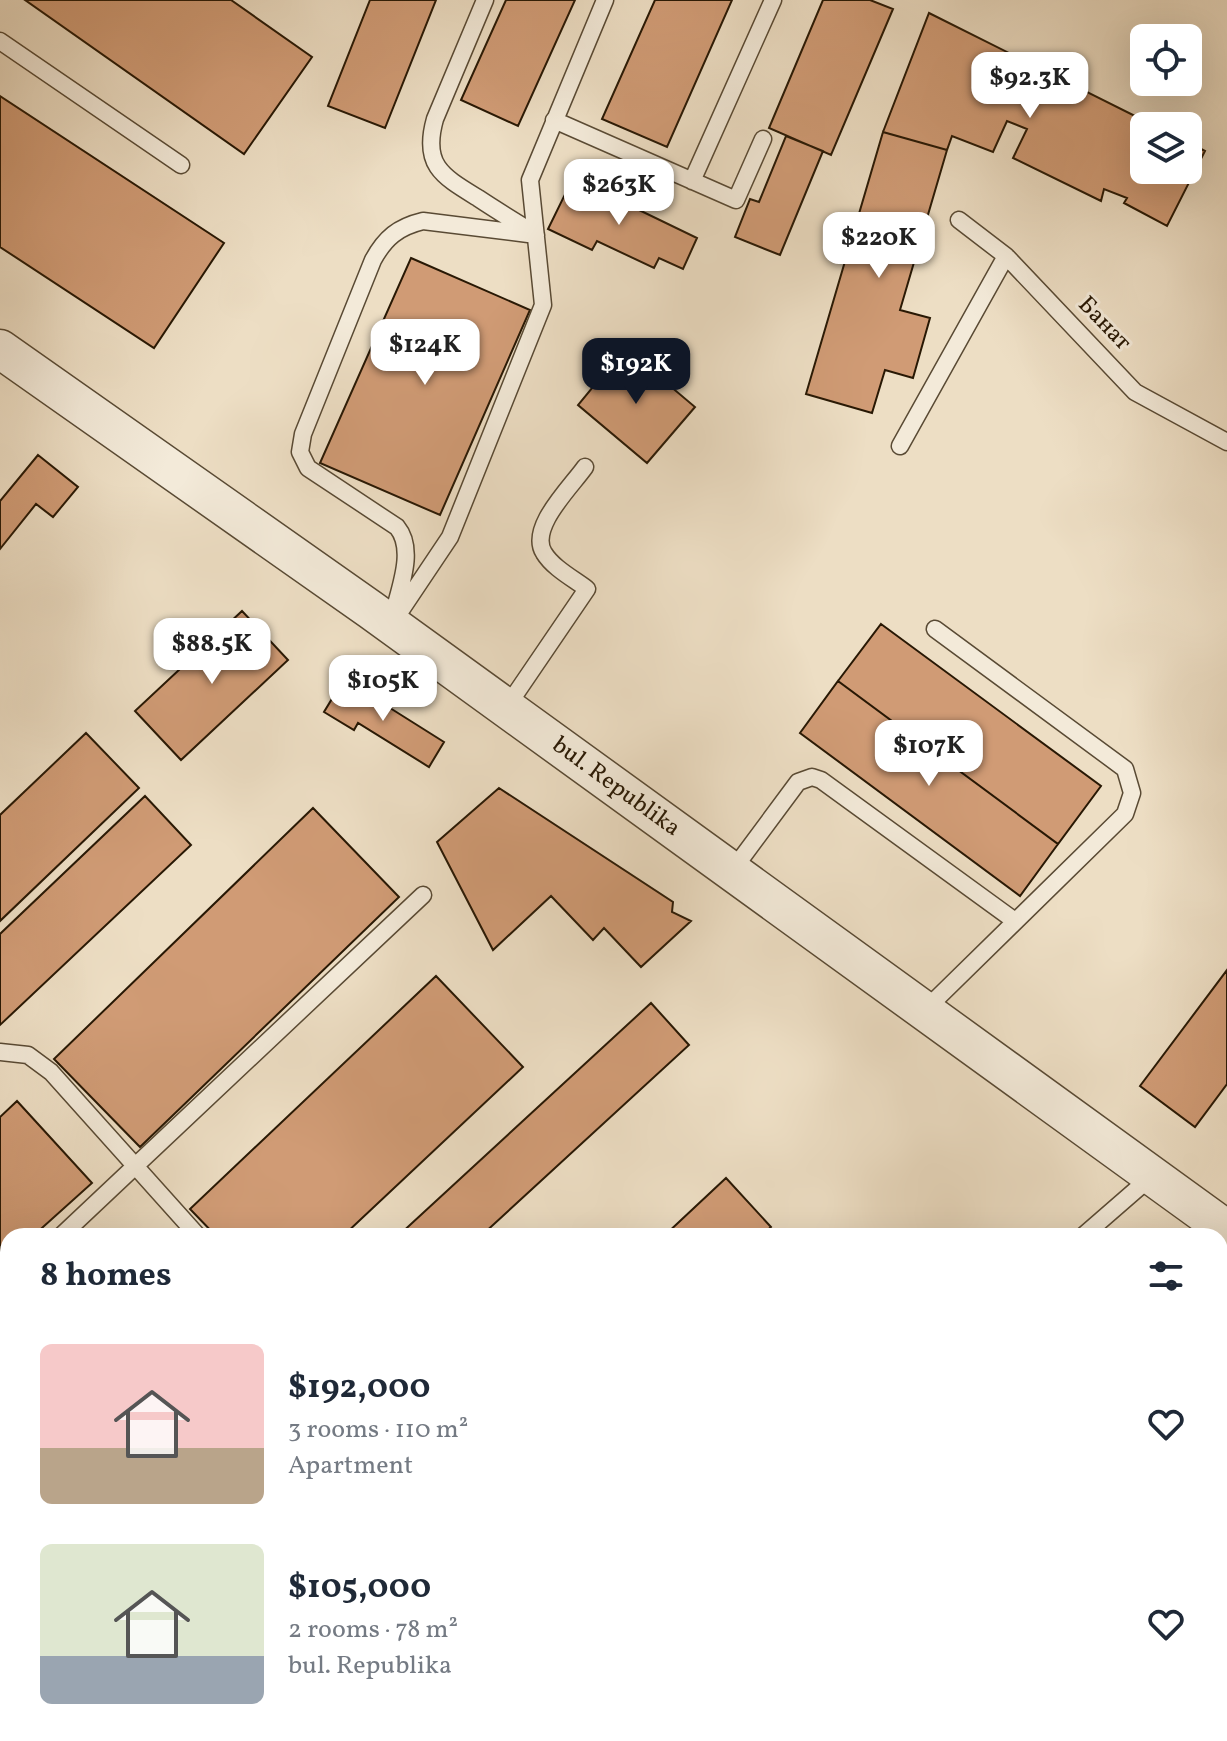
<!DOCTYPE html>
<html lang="en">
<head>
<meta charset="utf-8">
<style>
	body { margin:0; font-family:Vollkorn,serif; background:#f6f6f7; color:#1f2937; height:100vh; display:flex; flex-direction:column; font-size:30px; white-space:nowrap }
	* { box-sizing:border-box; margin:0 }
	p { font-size:26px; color:#747a83 }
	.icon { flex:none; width:44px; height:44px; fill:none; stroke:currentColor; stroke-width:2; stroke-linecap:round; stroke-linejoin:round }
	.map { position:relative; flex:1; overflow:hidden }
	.drawer { position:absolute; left:0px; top:1228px; width:1228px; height:514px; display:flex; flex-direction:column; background:#fff; border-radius:24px 24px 0 0; box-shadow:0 8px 32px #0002 }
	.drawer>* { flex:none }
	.fabs { position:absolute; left:1130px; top:24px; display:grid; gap:16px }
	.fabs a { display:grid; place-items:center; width:72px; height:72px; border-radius:12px; background:#fff; box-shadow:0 8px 32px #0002; font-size:40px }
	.price { position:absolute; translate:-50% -68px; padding:0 18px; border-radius:16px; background:#fff; color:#222; font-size:26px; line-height:52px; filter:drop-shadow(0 2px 4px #0008) }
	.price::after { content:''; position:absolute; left:50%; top:48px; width:24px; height:18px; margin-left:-12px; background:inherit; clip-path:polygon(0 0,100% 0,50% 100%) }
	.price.on { background:#111827; color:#fff }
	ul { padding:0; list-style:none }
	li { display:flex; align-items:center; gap:24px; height:200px; padding:0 40px }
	li span { display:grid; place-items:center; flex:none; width:224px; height:160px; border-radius:12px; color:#555 }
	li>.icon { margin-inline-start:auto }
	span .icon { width:96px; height:96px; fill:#fffc; stroke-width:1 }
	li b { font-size:34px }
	h2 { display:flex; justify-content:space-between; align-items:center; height:96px; padding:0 40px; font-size:34px }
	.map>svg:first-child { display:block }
	.building { fill:#d09b75; stroke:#281804; stroke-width:2 }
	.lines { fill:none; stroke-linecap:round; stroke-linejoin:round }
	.service-casing { stroke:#594a34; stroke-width:19 }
	.tertiary-casing { stroke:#594a34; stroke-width:41 }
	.service { stroke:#f3ead9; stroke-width:16 }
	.tertiary { stroke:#f3ead9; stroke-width:38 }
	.labels { text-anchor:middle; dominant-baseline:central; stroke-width:6; stroke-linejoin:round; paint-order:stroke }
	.street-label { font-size:24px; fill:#281804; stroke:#f3ead9 }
</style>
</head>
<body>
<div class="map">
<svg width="1227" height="1741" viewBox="0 0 1227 1741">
	<rect width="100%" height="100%" fill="#eddec4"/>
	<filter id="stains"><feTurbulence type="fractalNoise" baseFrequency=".0025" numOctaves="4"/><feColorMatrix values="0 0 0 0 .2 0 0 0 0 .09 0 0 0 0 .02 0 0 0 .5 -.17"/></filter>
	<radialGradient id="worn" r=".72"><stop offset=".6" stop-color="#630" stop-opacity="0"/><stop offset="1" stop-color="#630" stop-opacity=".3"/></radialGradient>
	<!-- building -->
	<path class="building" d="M25,0H231L312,57L244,154Z
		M370,0H436L385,128L328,106Z
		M506,0H575L518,126L461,100Z
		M655,0H732L667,147L602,119Z
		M823,0H870L893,9L831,155L769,128Z
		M929,13L1155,126H1144V170H1188V142L1205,151L1167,226L1124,203L1127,198L1104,189L1101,201L1013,158L1027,129L1007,121L993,152L952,136L947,150L883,132Z
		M0,96L224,243L154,348L0,247Z
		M883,132L947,150L900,310L930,318L913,378L885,370L872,413L806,394Z
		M786,136L823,151L780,255L735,237L750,199L759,202Z
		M573,178L697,238L683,269L659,258L654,268L597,241L592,250L548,229Z
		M411,258L530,310L440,515L320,463Z
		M625,348L695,407L647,463L578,405Z
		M38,455L78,487L53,517L36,504L0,549V501Z
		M242,611L288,660L181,760L135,711Z
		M881,624L1101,786L1058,844L838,681Z
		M344,679L444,742L429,767L358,723L354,730L324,712Z
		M838,681L1058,844L1020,896L800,733Z
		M86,733L139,788L0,921V815Z
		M499,788L673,902L672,912L691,921L641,967L604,928L593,940L551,896L493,950L437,842Z
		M145,796L191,845L0,1025V934Z
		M313,808L399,897L140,1147L54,1059Z
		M1227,970V1084L1195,1127L1140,1086Z
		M436,976L523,1067L343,1236H216L190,1209Z
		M651,1003L689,1045L481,1236H398Z
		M17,1101L92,1183L33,1236H8V1259L0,1267V1117Z
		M726,1178L771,1227L761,1236H664Z
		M8,1370V1552L0,1560V1377Z
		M1227,1523V1611L1220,1603V1529Z
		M506,1734H687L679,1741H499Z
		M851,1734H966L959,1741H858Z"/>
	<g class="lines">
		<!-- service casing -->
		<g class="service-casing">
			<path id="service" d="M485,0L435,119C422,165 442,176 478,198C496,210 514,221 532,232
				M0,41L181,165
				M554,120L736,200L763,139
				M692,181L773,0
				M959,220L1006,256L1135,392L1227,442
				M900,446L1006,256
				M393,616C399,589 416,550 397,527L308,468L300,452L303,434L373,260C385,238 398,227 423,221L536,235
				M391,625L450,537L543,305L530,180L605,0
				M506,708L587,589C574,579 553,568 544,553C528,528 571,487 585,467
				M732,871L798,782L812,777L821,780L1015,921
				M924,1011L1125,814L1132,793L1125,769L935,629
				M0,1052L28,1055L51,1072L198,1236
				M61,1236L423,895
				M1083,1236L1152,1176
				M0,1293L8,1285
				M340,1741L349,1734
				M772,1741L775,1734"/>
		</g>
		<!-- tertiary casing -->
		<g class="tertiary-casing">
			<g id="tertiary">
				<path id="s1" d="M0,349L371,610L1227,1230"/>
			</g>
		</g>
		<!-- service -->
		<use href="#service" class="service"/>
		<!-- tertiary -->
		<use href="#tertiary" class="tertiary"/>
	</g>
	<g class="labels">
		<!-- street labels -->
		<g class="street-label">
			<text transform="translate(1104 324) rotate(46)">Банат</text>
			<text stroke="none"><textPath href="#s1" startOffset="756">bul. Republika</textPath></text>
		</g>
	</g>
	<rect width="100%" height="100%" filter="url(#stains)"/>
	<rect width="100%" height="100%" fill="url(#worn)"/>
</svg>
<div class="fabs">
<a><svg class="icon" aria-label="locate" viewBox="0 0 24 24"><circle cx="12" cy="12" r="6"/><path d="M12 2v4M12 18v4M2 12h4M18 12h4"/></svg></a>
<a><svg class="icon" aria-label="layers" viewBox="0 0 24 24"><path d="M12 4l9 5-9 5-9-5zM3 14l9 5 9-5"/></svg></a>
</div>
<b class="price" style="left:1030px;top:120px">$92.3K</b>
<b class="price" style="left:619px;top:227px">$263K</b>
<b class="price" style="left:879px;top:280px">$220K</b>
<b class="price" style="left:425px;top:387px">$124K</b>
<b class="price on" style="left:636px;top:406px">$192K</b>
<b class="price" style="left:212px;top:686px">$88.5K</b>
<b class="price" style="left:383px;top:723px">$105K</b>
<b class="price" style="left:929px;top:788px">$107K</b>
<section class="drawer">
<h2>8 homes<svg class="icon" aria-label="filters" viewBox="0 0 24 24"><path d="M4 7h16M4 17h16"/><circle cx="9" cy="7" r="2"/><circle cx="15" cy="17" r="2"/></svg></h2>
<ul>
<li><span style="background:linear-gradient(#f6c9c9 65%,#b9a48a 0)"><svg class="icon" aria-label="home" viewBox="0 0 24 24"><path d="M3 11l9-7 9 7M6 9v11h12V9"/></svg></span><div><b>$192,000</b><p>3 rooms · 110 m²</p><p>Apartment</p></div><svg class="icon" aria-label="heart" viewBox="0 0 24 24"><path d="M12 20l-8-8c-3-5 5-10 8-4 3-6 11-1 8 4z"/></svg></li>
<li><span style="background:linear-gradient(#dfe7d0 70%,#9aa5b1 0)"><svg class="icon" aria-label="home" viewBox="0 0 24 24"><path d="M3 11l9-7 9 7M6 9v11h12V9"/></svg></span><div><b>$105,000</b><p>2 rooms · 78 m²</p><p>bul. Republika</p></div><svg class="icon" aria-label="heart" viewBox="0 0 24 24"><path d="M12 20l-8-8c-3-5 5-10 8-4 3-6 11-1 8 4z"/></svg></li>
</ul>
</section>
</div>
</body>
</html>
